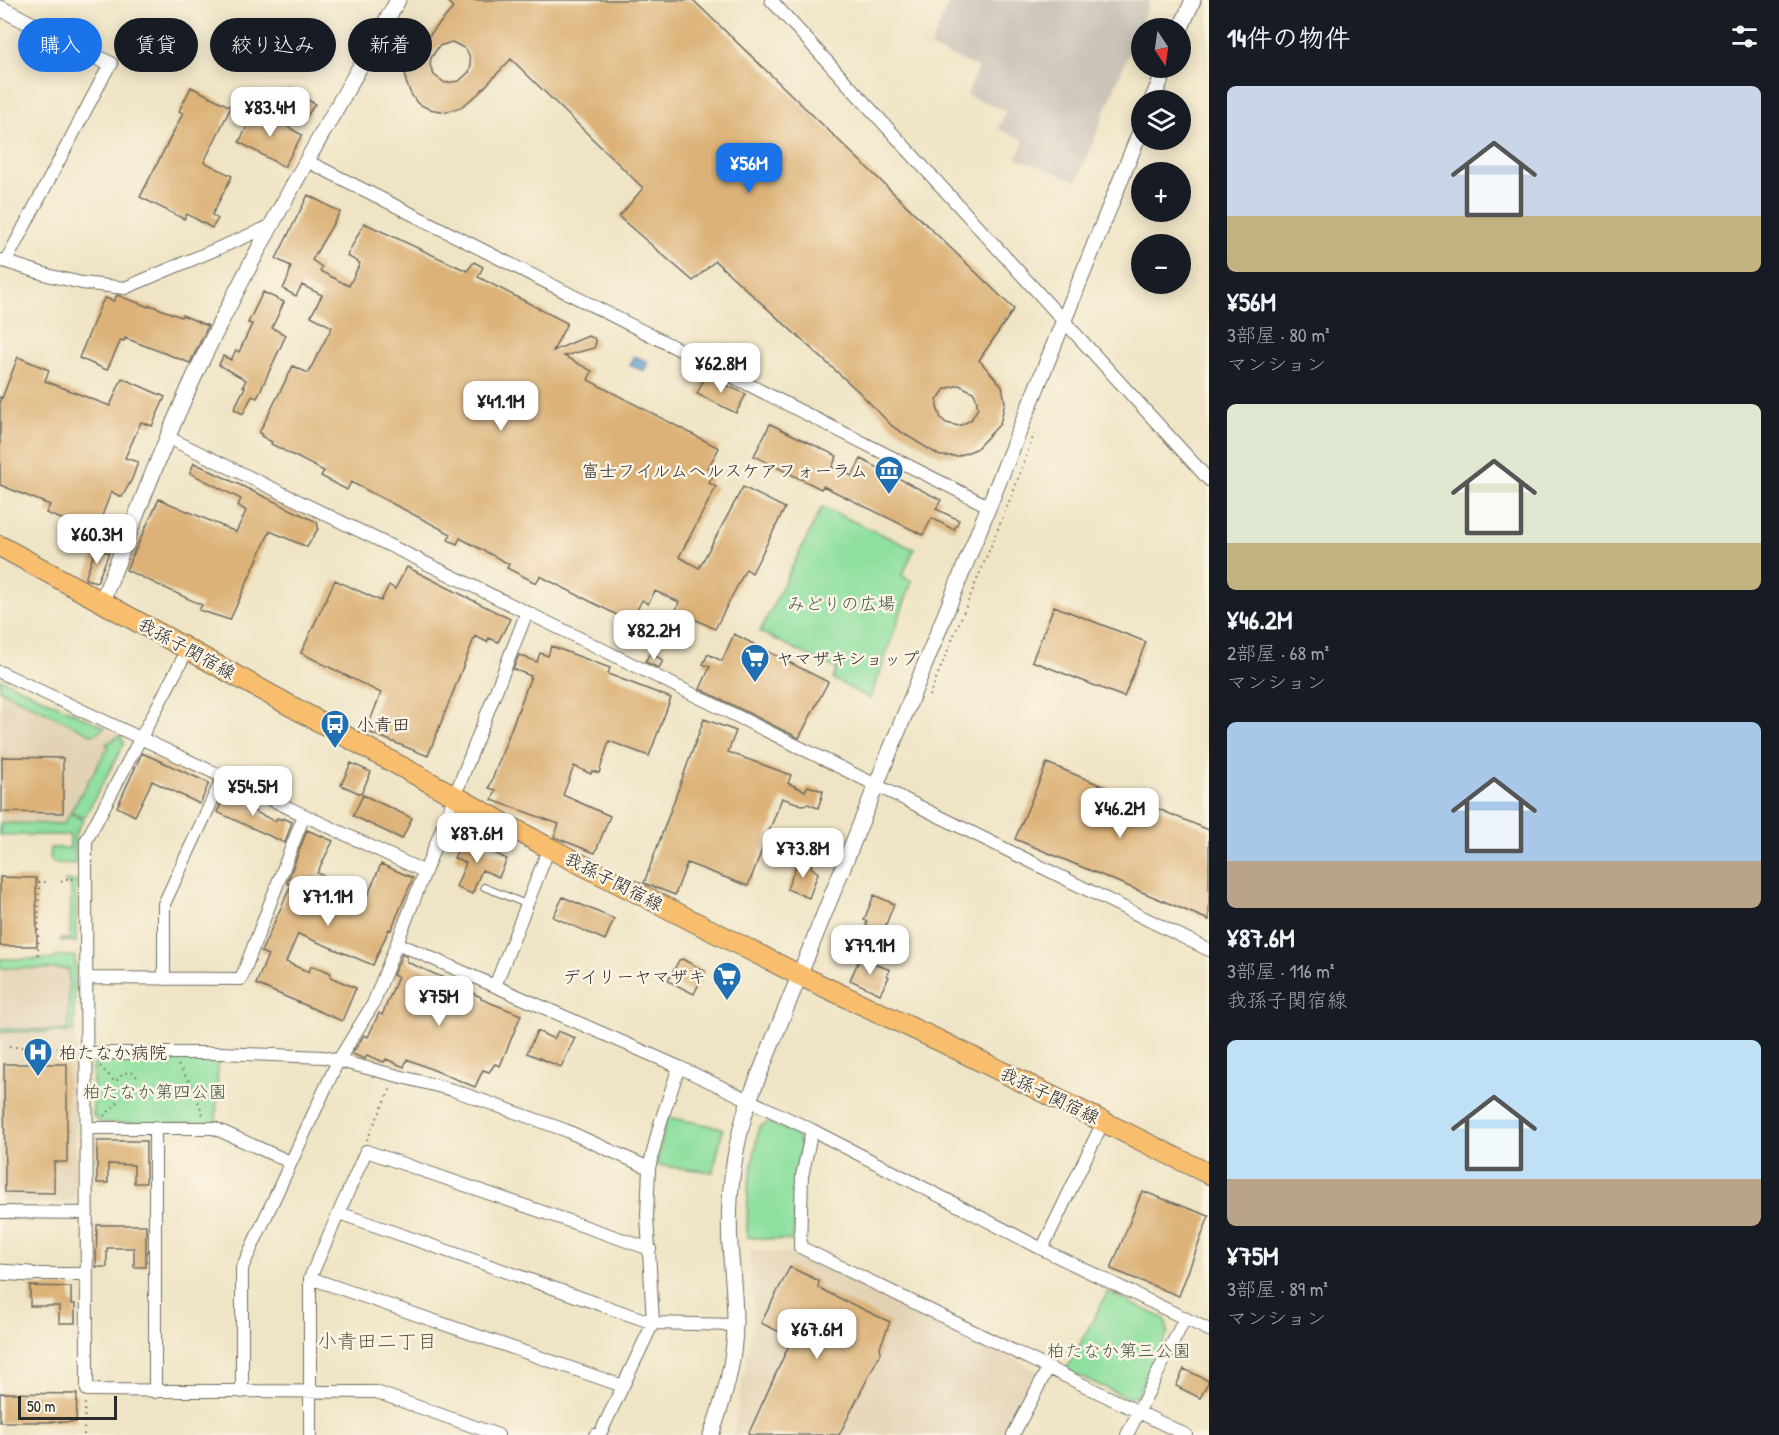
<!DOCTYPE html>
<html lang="ja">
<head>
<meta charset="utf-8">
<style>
	body { margin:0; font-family:"Patrick Hand","Klee One",sans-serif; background:#242831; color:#f1f3f6; height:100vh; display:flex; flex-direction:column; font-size:22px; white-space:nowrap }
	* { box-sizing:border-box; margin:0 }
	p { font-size:20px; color:#9ea1a6 }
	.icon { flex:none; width:33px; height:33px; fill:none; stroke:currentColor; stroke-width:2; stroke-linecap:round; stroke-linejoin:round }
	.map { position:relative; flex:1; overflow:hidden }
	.side { display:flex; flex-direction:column; background:#171b24; width:570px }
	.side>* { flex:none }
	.hud { position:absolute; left:18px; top:18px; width:570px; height:54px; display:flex; gap:12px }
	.needle { width:39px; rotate:167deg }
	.buttons { position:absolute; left:1131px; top:18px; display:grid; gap:12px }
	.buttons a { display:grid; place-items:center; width:60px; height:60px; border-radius:50%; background:#171b24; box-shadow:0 3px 15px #0003; font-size:30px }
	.scale { position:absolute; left:18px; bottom:15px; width:99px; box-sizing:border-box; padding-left:6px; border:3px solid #2b2b2b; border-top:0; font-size:16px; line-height:21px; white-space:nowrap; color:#2b2b2b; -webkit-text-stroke:4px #fcf5e5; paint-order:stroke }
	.price { position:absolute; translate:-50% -51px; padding:0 14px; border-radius:12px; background:#fff; color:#222; font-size:20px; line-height:39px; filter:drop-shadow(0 2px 3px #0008) }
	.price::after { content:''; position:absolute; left:50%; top:36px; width:18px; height:14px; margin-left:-9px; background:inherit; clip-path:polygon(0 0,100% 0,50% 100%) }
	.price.selected { background:#1a73e8; color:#fff }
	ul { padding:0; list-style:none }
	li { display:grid; align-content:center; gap:12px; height:318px; padding:0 18px }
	li span { display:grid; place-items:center; height:186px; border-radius:9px; color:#555 }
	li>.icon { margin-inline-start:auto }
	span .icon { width:108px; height:108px; fill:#fffc; stroke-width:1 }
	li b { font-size:26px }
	h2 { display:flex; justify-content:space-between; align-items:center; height:72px; padding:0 18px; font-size:26px }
	.tag { padding:0 21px; border-radius:27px; background:#171b24; box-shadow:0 3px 15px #0003; font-size:21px; line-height:54px }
	.tag.selected { background:#1a73e8; color:#fff }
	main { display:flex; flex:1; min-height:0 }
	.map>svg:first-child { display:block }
	.built { fill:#e2d2b4 }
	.industrial { fill:#cac3b8 }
	.green { fill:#8fe0a0; stroke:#5d8666; stroke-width:1.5 }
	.water { fill:#64a2d6; stroke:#486680; stroke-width:1.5 }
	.building { fill:#dcb278; fill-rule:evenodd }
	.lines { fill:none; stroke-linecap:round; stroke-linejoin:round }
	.service-casing { stroke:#706c61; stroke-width:8 }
	.minor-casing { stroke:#706c61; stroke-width:14 }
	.tertiary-casing { stroke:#706c61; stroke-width:17 }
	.primary-casing { stroke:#706c61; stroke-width:22 }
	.path { stroke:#706c61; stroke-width:2; stroke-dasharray:1.5 4.5; stroke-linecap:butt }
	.service { stroke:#fff; stroke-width:6 }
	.minor { stroke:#fff; stroke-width:12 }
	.tertiary { stroke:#fff; stroke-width:15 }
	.primary { stroke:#f9be6d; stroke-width:20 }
	.labels { text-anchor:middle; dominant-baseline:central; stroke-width:5; stroke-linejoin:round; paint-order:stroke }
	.poi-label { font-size:18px; fill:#2b2b2b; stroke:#fcf5e5; text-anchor:start }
	.park-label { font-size:18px; fill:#445848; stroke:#fcf5e5 }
	.street-label { font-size:18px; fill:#2b2b2b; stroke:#fcf5e5 }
	.neighbourhood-label { font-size:20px; fill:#695a46; stroke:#fcf5e5 }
</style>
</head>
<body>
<main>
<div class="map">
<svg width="1209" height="1435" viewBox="0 0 1209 1435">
	<rect width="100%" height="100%" fill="#fcf5e5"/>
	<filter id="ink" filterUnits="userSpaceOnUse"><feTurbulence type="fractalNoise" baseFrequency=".0167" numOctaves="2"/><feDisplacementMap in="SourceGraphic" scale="12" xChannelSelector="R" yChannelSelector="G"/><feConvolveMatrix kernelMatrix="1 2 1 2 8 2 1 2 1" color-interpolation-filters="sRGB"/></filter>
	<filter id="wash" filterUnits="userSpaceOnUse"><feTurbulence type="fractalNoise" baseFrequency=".008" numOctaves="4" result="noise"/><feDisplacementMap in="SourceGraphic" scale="24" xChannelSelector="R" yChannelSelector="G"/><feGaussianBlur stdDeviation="1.35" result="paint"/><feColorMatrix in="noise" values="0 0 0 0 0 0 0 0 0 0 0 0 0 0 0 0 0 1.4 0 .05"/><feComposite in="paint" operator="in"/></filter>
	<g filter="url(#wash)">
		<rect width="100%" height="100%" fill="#efe4c5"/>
		<!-- built -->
		<path class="built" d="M0,679L121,735L124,744L75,835H0Z
			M57,956H75V1196L68,1203H0V959H54Z
			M750,1249L799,1255L990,1345L1042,1374L1008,1435H733L754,1319Z"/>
		<!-- industrial -->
		<path class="industrial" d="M950,0H1150L1077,181L1017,158L1024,140L998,129L1006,111L967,95L978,67L930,48Z"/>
		<!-- green -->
		<path class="green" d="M822,507L914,549L902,576L912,581L870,699L833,679L837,669L760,632Z
			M0,679H1L105,727L93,735L0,690Z
			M121,735L124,744L84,818L71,811L109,746L106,744Z
			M70,813L83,820L75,835V864L53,863L50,857V848H70V835H0V823L64,824Z
			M65,881H76V942L61,941V939H70L71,885L65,884Z
			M57,956H75L74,1032H0V1029L68,1030L69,969L0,968V959H54Z
			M100,1059H218L216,1123H100L93,1115V1066Z
			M667,1117L723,1128L713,1172L656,1165Z
			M769,1122L797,1135L801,1145L796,1175L793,1241L747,1237L748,1189L759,1127Z
			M1108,1292L1165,1319L1168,1332L1137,1396L1128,1398L1066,1370Z"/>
		<!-- water -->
		<path class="water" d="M634,356L648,362L644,371L630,365Z"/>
		<g id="blocks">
			<!-- building -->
			<path class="building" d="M447,0H693L1014,309L979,360L1002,386L1005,402L1000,424L976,449L958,456H940L893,427L859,392L715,261L693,281L619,217L643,188L511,59L478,94L461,107L446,112L429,109L417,103L411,94L406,82L405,67L414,53L453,8ZM452,42L466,49L469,55L471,65L469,72L459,81L445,83L434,75L430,65L431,58L439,46ZM959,385L973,392L976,398L978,408L971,420L959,426L946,423L941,418L937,407V400L945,389Z
				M191,87L231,107L204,162L232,176L212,215L218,219L212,228L187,214L184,219L140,197L183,113L179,111Z
				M289,88L315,104L307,116L281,99Z
				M257,109L302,135L284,167L239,142Z
				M308,195L340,212L312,260L322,267L320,271L349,286L360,263L347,256L364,223L467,271L474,262L483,267L478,277L567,323L553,351L588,336L594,338L596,342L594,348L564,356L592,371L588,380L719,448L708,468L715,472L709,483L716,487L679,557L699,568L743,487L785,508L752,573L746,569L715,629L676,610L679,602L655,591L648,604L642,600L631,622L540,576L536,583L507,568L509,564L460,538L457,544L448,540L451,534L351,482L347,490L321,476L324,471L271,444L272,442L261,436L262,434L259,433L293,366L308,373L332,327L311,316L322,295L302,285L296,296L283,289L288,278L291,266L276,259Z
				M263,292L284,302L272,328L286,335L257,398L252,396L243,414L234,409L245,387L243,386L246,380L219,365L223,356L231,360L236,350L239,352L252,324L248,323Z
				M117,295L149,307L150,305L181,317L182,315L208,326L190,363L125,338L124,341L121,340L107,370L79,358L101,304L105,298L114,301Z
				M18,357L49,370L45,381L110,406L122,378L165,397L152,426L141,422L125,458L138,462L132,479L122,497L111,492L96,532L46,513L50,505L0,485V397L2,398Z
				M705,376L746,394L736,413L697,394Z
				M770,424L837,456L832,467L852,476L861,459L941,500L936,509L959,520L954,530L932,518L923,535L823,486L821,489L754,456Z
				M194,463L317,522L318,526V529L307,547L270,531L230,620L199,610L202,605L126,570L159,499L236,532L246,511L238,505L241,499L190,473Z
				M96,548L109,553L97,582L85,579Z
				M407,567L510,619L498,642L489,638L487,642L475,636L428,756L366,731L381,693L301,653L335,580L381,601L389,585L395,589Z
				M1054,606L1146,642L1124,697L1032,661Z
				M734,634L828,682L799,738L700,689L710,667L703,664L708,654L722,661Z
				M551,646L610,668L608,674L671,698L649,756L609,741L599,773L592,771L591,774L574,766L563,795L610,816L595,853L554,837L559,824L492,800L496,790L489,788L531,676L513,669L519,655L537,662L540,653L548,656Z
				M650,653L663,660L659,668L645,662Z
				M704,719L736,731L728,752L791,775L788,783L805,791L808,786L823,791L822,796L818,808L808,804L802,805L782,798L748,886L687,863L675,895L644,883Z
				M142,753L209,783L200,804L152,781L135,816L117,807Z
				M2,757L63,758V813L2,812Z
				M351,763L371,772L361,794L341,785Z
				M1047,763L1209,830V920L1015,839Z
				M228,790L250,802L249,805L255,808L253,811L275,821L277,818L283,820V818L292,822L285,843L217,812Z
				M363,795L412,818L402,839L353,816Z
				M307,830L333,841L317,873L368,895L381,864L413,878L391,930L389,929L373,965L298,934L286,962L309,972L311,966L322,969L331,973L330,977L356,988L342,1021L256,984L268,955L261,952L291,885L287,883Z
				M463,838L507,859L499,877L482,870L472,894L456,887L466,863L454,858Z
				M799,858L812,863L811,867L818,873L809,898L787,889Z
				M0,877L36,878L37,946H0Z
				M874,895L894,904L883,932L866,925L867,921L864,920Z
				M563,897L614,919L605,940L553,917Z
				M402,954L407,957V962L458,984L457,986L481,997V999L521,1015L500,1066L495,1064L489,1072L483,1070L475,1087L407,1059L404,1067L386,1059L384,1062L367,1055L365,1059L352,1054L364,1035L368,1037L379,1013L382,1015L398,977L393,975Z
				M860,958L890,970L887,976L889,977L880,994L850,980Z
				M682,959L705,971L694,994L668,981L679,960Z
				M537,1031L554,1039L558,1031L575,1038L561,1067L527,1053Z
				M4,1064H67V1162H54V1193L5,1192Z
				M97,1141H146V1183H134V1165L108,1164V1183H97Z
				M1142,1191L1209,1216L1179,1296L1111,1269Z
				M97,1225H146V1267H134V1248H107V1267H96Z
				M790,1267L819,1281L818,1288L890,1322L880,1347L881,1352L839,1435H748L792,1338L761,1323Z
				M30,1286L71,1287V1304H75V1323H59V1306H30Z
				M1184,1369L1209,1381L1200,1398L1176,1386Z
				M0,1393L77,1394L76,1422H0Z"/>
		</g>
	</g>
	<g filter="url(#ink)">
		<use href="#blocks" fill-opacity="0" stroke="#706c61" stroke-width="1.5"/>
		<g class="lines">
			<!-- service casing -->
			<g class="service-casing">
				<path id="service" d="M484,887L526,904"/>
			</g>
			<!-- minor casing -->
			<g class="minor-casing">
				<path id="minor" d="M771,0L1209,480
					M307,161L988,506
					M0,260L51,276L82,283L125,288L273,225
					M6,261L110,64
					M167,437L561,629L1209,950
					M188,649L86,841L87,1390L376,1392L498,1435
					M0,672L423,871
					M397,943L679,1067L812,1130L1042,1249L1209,1330
					M86,978L241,979L304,815
					M164,979V904L223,777
					M495,986L549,848
					M87,1053H221L324,1057L453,1090L565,1130L649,1168
					M87,1128H214L290,1162
					M812,1130L802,1176L800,1247L1186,1435
					M0,1212L87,1213
					M339,1213L653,1323L735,1325
					M1042,1249L1103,1122
					M30,1274H87
					M310,1278L623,1386
					M155,1392V1127
					M242,1392V1268L338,1061L373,1004L527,612
					M310,1435V1278L366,1151L650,1249
					M595,1435L600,1434L653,1323L647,1215L649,1168L660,1124L679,1067
					M1013,1435L1048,1368
					M1127,1435L1185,1318"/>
			</g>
			<!-- tertiary casing -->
			<g class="tertiary-casing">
				<path id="tertiary" d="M0,8L110,64
					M1180,30L1193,0
					M1152,100L1166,68
					M102,601C135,520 165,437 203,358C262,236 331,118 398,0
					M0,1272L30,1274
					M711,1435C724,1399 735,1362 735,1323C735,1297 732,1271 730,1245C727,1196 734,1147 749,1100L1142,127"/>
			</g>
			<!-- primary casing -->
			<g class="primary-casing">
				<path id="primary" d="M0,546L549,848L799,975L942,1042L1209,1174"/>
			</g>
			<!-- path -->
			<path class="path" d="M1180,67L1191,39
				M929,696L1014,490L1034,434
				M61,882L65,879H75
				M38,955L39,882H49
				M9,1047H75
				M178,1065L193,1087L203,1115
				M100,1066L115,1082L124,1073L132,1072L138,1078
				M188,1095L195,1092
				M104,1116L119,1101
				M367,1140L391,1088
				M84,1435L85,1402"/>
			<!-- service -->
			<use href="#service" class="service"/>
			<!-- minor -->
			<use href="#minor" class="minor"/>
			<!-- tertiary -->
			<use href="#tertiary" class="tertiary"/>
			<!-- primary -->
			<use href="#primary" class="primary"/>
		</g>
	</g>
	<!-- icons -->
	<defs>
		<g id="museum-pin" transform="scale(1.5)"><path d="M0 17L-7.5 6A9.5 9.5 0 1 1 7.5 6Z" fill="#1f6fb2" stroke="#fcf5e5"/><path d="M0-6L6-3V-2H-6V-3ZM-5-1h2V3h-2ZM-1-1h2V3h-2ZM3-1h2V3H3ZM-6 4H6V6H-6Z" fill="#fff"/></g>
		<g id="supermarket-pin" transform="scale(1.5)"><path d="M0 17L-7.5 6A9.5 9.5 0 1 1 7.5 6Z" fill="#1f6fb2" stroke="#fcf5e5"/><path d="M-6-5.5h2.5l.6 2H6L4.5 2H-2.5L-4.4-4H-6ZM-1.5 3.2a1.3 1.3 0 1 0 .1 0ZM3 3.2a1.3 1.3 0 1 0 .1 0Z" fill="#fff"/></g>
		<g id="bus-pin" transform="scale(1.5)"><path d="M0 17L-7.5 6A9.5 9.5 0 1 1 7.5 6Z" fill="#1f6fb2" stroke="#fcf5e5"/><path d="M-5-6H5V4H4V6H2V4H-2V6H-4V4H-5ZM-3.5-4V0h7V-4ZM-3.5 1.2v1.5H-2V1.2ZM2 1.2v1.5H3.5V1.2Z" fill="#fff"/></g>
		<g id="hospital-pin" transform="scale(1.5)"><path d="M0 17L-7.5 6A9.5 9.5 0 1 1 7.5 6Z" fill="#1f6fb2" stroke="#fcf5e5"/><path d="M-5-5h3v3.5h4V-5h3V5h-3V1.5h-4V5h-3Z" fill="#fff"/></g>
	</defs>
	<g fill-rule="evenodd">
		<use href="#museum-pin" x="889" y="470"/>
		<use href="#supermarket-pin" x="755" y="658"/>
		<use href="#bus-pin" x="335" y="724"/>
		<use href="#supermarket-pin" x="727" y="976"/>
		<use href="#hospital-pin" x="38" y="1052"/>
	</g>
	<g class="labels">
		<!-- poi labels -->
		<g class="poi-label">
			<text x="868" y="470" text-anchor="end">富士フイルムヘルスケアフォーラム</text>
			<text x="776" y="658">ヤマザキショップ</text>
			<text x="356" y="724">小青田</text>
			<text x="706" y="976" text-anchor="end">デイリーヤマザキ</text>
			<text x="59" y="1052">柏たなか病院</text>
		</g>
		<!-- park labels -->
		<g class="park-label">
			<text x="841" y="603">みどりの広場</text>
			<text x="155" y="1091">柏たなか第四公園</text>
			<text x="1119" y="1350">柏たなか第三公園</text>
		</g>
		<!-- street labels -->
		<g class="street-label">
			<text transform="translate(187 648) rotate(29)">我孫子関宿線</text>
			<text transform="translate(614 881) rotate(27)">我孫子関宿線</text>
			<text transform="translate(1050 1095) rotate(26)">我孫子関宿線</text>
		</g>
		<!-- neighbourhood labels -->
		<g class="neighbourhood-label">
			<text x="377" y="1340">小青田二丁目</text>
		</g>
	</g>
</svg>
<div class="buttons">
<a><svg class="needle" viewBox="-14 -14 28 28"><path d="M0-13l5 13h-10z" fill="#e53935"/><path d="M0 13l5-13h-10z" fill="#9ea1a6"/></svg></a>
<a><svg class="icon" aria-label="layers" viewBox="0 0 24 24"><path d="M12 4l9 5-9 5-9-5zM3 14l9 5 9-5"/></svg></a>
<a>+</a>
<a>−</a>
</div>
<div class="scale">50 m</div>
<b class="price" style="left:270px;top:138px">¥83.4M</b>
<b class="price selected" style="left:749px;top:194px">¥56M</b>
<b class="price" style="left:721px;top:394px">¥62.8M</b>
<b class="price" style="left:501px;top:432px">¥41.1M</b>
<b class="price" style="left:97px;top:565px">¥60.3M</b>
<b class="price" style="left:654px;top:661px">¥82.2M</b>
<b class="price" style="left:253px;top:817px">¥54.5M</b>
<b class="price" style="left:1120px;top:839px">¥46.2M</b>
<b class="price" style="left:477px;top:864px">¥87.6M</b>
<b class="price" style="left:803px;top:879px">¥73.8M</b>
<b class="price" style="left:328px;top:927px">¥71.1M</b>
<b class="price" style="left:870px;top:976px">¥79.1M</b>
<b class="price" style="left:439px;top:1027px">¥75M</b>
<b class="price" style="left:817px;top:1360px">¥67.6M</b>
<div class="hud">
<a class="tag selected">購入</a>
<a class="tag">賃貸</a>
<a class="tag">絞り込み</a>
<a class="tag">新着</a>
</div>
</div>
<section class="side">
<h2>14件の物件<svg class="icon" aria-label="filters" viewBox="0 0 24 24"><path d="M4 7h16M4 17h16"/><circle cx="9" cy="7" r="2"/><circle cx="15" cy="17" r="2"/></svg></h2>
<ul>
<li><span style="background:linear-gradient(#c9d6e8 70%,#c2b280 0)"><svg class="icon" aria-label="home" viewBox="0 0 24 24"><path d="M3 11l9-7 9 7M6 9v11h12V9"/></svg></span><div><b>¥56M</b><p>3部屋 · 80 m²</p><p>マンション</p></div></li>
<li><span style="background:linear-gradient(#dfe7d0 75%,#c2b280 0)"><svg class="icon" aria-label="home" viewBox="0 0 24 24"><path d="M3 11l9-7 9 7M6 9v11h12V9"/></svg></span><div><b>¥46.2M</b><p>2部屋 · 68 m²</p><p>マンション</p></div></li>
<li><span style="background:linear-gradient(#a9c7e8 75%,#b9a48a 0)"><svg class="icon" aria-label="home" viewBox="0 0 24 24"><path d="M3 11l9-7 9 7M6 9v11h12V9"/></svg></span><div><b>¥87.6M</b><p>3部屋 · 116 m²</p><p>我孫子関宿線</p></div></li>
<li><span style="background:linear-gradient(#bfe0f5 75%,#b9a48a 0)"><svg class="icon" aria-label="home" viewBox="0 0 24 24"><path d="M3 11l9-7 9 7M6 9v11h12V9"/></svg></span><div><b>¥75M</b><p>3部屋 · 89 m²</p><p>マンション</p></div></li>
</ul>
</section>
</main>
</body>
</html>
